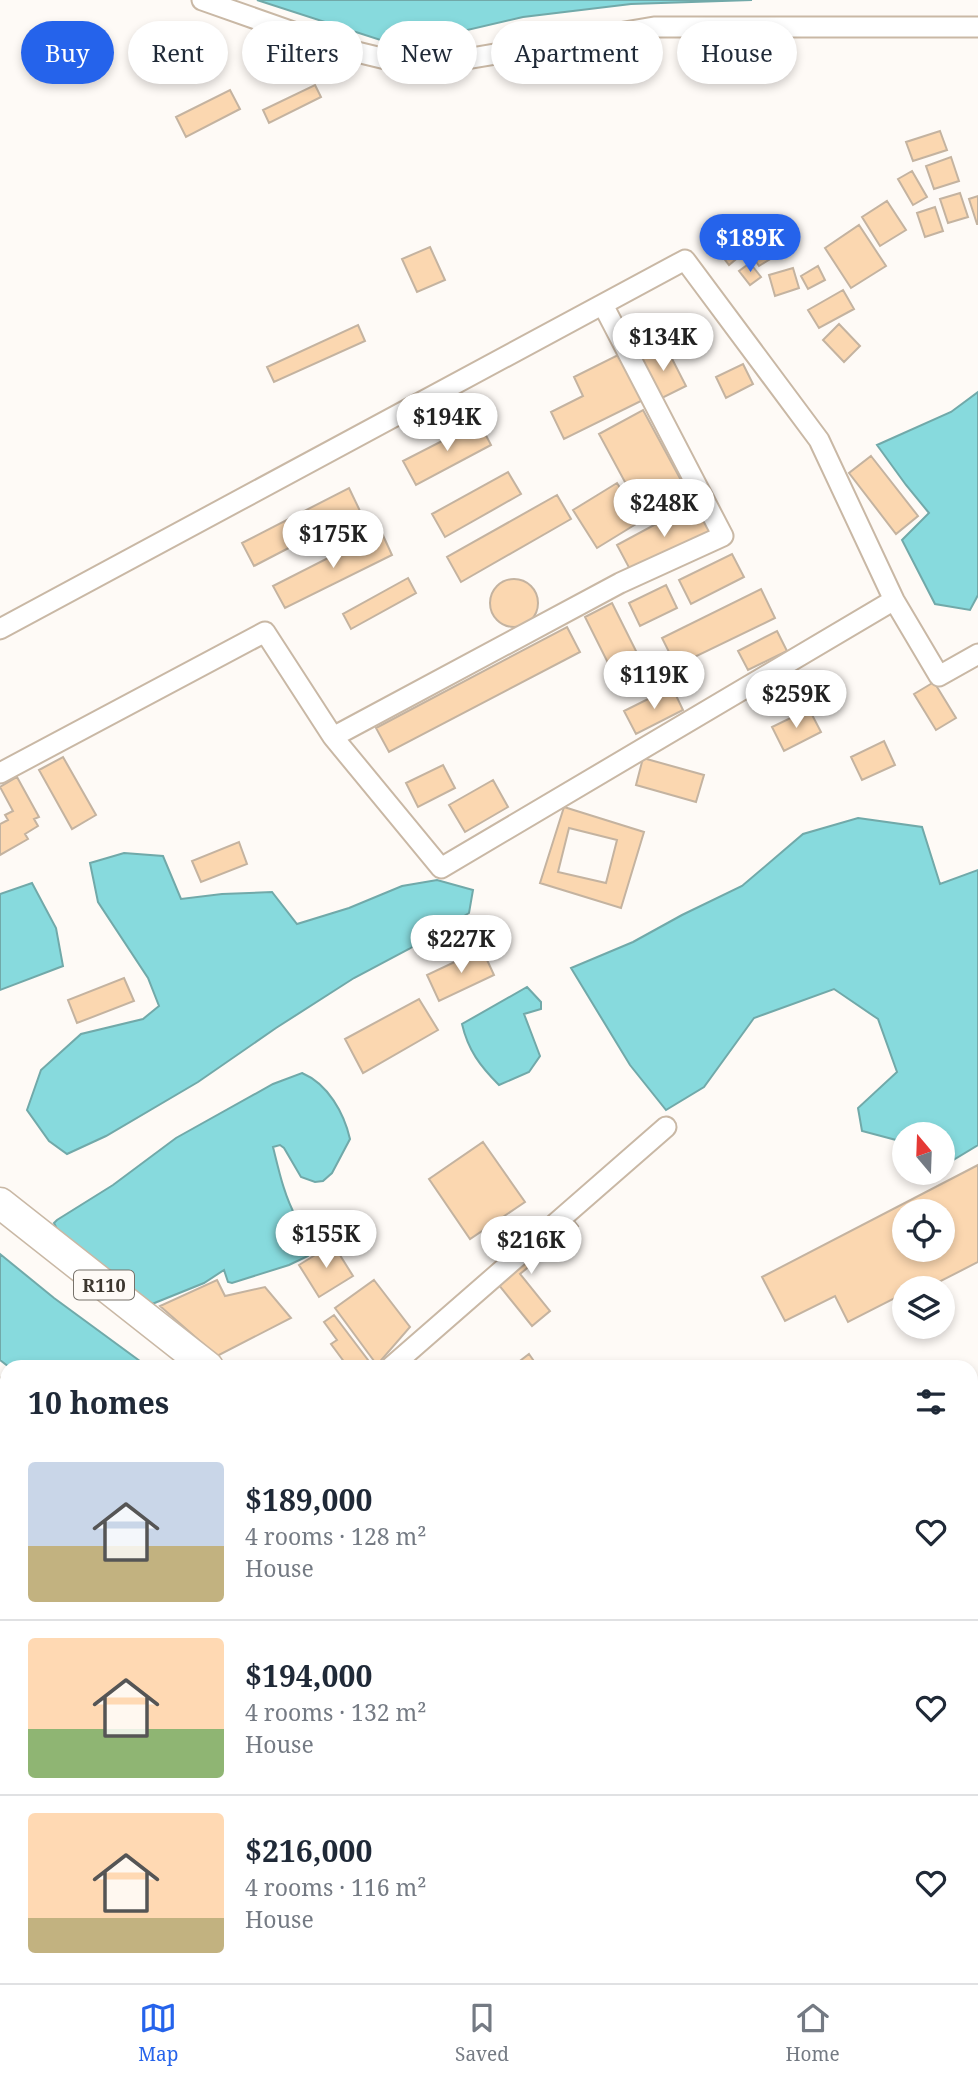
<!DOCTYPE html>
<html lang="en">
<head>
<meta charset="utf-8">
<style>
	body { margin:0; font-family:"Noto Serif",serif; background:#f2f2f3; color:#1f2937; height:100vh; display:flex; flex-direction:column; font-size:26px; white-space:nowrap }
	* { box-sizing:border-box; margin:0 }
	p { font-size:23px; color:#747a83 }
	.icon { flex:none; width:38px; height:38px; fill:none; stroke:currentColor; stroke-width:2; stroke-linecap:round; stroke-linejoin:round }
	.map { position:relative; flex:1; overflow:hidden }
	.side { position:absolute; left:0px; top:1360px; width:978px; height:625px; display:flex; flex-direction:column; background:#fff; border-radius:21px 21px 0 0; box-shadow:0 4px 10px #0003 }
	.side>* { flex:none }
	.banner { position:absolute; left:21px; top:21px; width:936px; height:63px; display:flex; gap:14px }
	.needle { width:46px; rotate:341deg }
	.tools { position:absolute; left:892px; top:1122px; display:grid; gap:14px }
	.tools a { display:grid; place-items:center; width:63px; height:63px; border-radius:50%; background:#fff; box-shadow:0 4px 10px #0003; font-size:35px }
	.price { position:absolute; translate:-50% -60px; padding:0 16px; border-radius:24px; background:#fff; color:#222; font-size:23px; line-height:46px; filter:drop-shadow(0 2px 4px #0008) }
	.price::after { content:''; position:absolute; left:50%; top:42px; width:21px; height:16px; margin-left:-10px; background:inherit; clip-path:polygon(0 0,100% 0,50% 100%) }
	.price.active { background:#2563eb; color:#fff }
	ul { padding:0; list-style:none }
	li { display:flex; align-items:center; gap:21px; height:175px; padding:0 28px }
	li+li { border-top:2px solid #e0e1e3 }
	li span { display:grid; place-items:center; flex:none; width:196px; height:140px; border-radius:7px; color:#555 }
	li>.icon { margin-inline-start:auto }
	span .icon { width:84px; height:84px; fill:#fffc; stroke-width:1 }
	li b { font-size:30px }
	h2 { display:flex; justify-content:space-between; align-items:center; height:84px; padding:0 28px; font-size:30px }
	.pill { padding:0 24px; border-radius:32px; background:#fff; box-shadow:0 4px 10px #0003; font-size:24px; line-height:63px }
	.pill.active { background:#2563eb; color:#fff }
	.menu { display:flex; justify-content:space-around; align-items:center; height:98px; border-top:2px solid #e0e1e3; background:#fff; font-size:19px; color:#747a83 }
	.menu a { display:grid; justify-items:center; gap:4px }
	.menu .active { color:#2563eb }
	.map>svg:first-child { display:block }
	.industrial { fill:#feeafa }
	.water { fill:#87dadd; stroke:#71a9a9; stroke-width:2 }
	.building { fill:#fbd7b0; stroke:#c4b3a0; stroke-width:2; fill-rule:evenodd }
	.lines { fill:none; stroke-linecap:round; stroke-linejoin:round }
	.street-casing { stroke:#c9b8a5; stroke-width:23 }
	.primary-casing { stroke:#c9b8a5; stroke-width:33 }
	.street { stroke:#fff; stroke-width:19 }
	.primary { stroke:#fff; stroke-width:30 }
	.labels { text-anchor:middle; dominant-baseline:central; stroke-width:5; stroke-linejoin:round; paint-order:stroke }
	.shield { fill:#fefaf6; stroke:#77726b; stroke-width:2 }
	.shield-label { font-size:18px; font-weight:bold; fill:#3d372f }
</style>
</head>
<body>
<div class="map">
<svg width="978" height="1983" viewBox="0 0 978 1983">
	<rect width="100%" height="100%" fill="#fefaf6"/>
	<!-- industrial -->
	<path class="industrial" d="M978,1660V1941L971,1936V1662Z"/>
	<!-- water -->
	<path class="water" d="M257,0H752L631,4L523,17L399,46Z
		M978,392V595L970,610L935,604L902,540L929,513L906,485L877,445L951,412Z
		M858,818L922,827L940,884L978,870V1145L950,1162L943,1161V1134H905V1147L896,1140L862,1131L858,1108L897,1072L878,1019L834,989L754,1018L704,1087L666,1110L630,1065L571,968L633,942L682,915L742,886L803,834Z
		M124,853L163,856L181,899L222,894L272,892L297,924L349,908L402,886L437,880L473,890L469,913L409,949L354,978L276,1028L198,1082L106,1136L67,1154L49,1141L27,1110L41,1070L81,1034L143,1019L159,1006L148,978L98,902L90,863Z
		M32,883L56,928L63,966L0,990V894Z
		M527,987L541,1002V1009L524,1014L540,1056L529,1072L499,1085C480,1066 468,1050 462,1024Z
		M302,1073C328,1084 344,1113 350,1139L332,1173L323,1181L315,1182L301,1177L284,1148L280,1145L273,1147C279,1171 284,1195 296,1217C302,1228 311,1233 314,1245L308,1256L289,1265L232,1283L228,1282L224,1270L204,1283L152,1304L58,1231L54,1223L57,1220L113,1185L176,1138L273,1084Z
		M0,1254L54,1298L148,1367H9L0,1360Z
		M146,1978H248L233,1983H142Z
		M801,1978H955L962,1983H808Z"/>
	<!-- building -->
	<path class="building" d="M315,85L321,97L269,123L263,110Z
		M230,90L240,109L186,137L176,117Z
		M940,131L947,150L913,161L906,142Z
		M951,157L959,181L934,189L926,166Z
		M912,171L927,197L913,205L898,179Z
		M960,193L968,217L948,223L940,199Z
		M978,196V224H977L969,199Z
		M887,201L906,230L880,246L862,217Z
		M935,207L943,231L925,237L917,213Z
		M758,225L777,255L759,266L740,237Z
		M859,225L886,266L851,288L825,248Z
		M732,242L741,255L729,265L719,252Z
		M430,247L445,280L417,292L402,259Z
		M750,263L761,277L750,285L739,271Z
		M818,266L825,280L808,289L801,276Z
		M793,268L799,288L775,296L769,275Z
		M843,290L854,309L819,328L808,310Z
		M839,324L860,346L844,362L823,340Z
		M358,325L365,341L274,382L267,367Z
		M666,347L686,386L660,399L641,359Z
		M622,353L645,399L564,439L551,412L583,396L574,377Z
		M743,364L753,384L726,398L716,377Z
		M643,410L689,495L645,519L599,434Z
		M479,422L491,445L416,485L403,461Z
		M871,456L918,516L896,534L849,473Z
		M508,472L521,494L445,537L432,514Z
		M617,483L641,521L597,548L573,510Z
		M349,488L360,511L254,566L242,543Z
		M557,495L571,519L461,582L447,557Z
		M695,503L711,533L633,575L617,545Z
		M381,531L392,555L285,608L273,586Z
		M732,554L744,577L691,604L679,580Z
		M408,578L416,593L351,629L343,614Z
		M490 603a24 24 0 1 1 48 0a24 24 0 1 1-48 0Z
		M666,585L677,608L640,626L629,603Z
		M761,589L775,618L676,666L662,638Z
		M612,603L649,677L622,691L585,617Z
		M567,627L580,652L389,752L376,728Z
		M777,631L787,651L748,670L738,651Z
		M934,682L956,718L936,730L914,694Z
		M672,687L683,710L636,734L624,711Z
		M809,709L821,732L784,751L772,727Z
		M884,741L895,765L862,780L851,757Z
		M63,757L96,815L72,829L39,770Z
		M643,758L704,775L696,802L636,785Z
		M443,765L455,788L418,807L406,783Z
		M17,777L39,817L34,819L38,826L25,834L28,839L0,855V824L8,820L5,815L13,811L0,787Z
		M493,780L508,807L465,832L449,805Z
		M564,807L644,832L621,908L540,883ZM569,828L617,840L606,883L558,872Z
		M239,842L247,864L201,882L192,861Z
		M482,949L494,975L439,1001L427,975Z
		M124,978L134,1001L77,1023L68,1000Z
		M419,999L438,1030L363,1073L345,1039Z
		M483,1142L525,1202L470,1239L429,1179Z
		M978,1165V1262L927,1288H905V1293L848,1322L835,1296L785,1321L762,1277ZM905,1211H943V1250H905Z
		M571,1217L578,1226L520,1274L550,1311L532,1326L494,1279Z
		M333,1244L353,1276L319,1297L299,1265Z
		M217,1280L225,1296L265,1287L291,1318L217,1356L160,1306Z
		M374,1280L410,1327L377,1365L335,1308Z
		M334,1315L371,1364L366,1367H348L331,1344L337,1340L324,1322Z
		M529,1354L538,1367H512Z
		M3,1480L7,1491V1513L2,1515L0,1510V1481Z
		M7,1539V1565L0,1567V1542Z
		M976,1556L978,1562V1597L971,1599V1558Z
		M7,1570V1599L0,1583V1573Z
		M7,1625V1668L2,1670L0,1627Z
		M978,1665V1693L974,1694L971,1685V1668Z
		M7,1675V1694L0,1697V1678Z
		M978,1697V1727L971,1708V1700Z
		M7,1705V1734H6L0,1715V1707Z
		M0,1756H7V1775L0,1776Z
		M978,1817V1840L971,1842V1820Z
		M978,1851V1877L971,1879V1854Z
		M7,1885V1904L0,1906V1887Z
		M100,1978H127L129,1983H95L94,1979Z"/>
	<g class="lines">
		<!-- street casing -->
		<g class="street-casing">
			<path id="street" d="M202,0L336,47L419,67L654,27H978
				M0,629L685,260L819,440L894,600L939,676L978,654
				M333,737L441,868L894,600
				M0,773L265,632L333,737L620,583L723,536L603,305
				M391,1367L666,1127
				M0,1388L7,1393
				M0,1621L7,1617
				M769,1978L777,1983
				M424,1983L437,1978"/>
		</g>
		<!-- primary casing -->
		<g class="primary-casing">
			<path id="primary" d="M0,1203L208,1367
				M971,1947L978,1953"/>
		</g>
		<!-- street -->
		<use href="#street" class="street"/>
		<!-- primary -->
		<use href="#primary" class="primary"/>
	</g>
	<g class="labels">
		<!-- shield labels -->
		<rect class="shield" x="74" y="1270.5" width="60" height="29" rx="5"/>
		<g class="shield-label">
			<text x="104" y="1285">R110</text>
		</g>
	</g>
</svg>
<div class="tools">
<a><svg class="needle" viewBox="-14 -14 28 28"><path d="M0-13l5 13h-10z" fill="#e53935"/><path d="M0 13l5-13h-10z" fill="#747a83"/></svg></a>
<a><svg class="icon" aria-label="locate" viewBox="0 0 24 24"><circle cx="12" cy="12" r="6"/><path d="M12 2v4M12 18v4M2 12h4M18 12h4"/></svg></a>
<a><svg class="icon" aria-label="layers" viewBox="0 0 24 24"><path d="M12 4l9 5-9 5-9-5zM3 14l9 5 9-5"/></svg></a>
</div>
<b class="price active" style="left:750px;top:274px">$189K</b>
<b class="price" style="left:663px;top:373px">$134K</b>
<b class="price" style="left:447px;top:453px">$194K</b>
<b class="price" style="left:664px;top:539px">$248K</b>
<b class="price" style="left:333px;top:570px">$175K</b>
<b class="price" style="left:654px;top:711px">$119K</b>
<b class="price" style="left:796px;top:730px">$259K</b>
<b class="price" style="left:461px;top:975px">$227K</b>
<b class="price" style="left:326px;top:1270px">$155K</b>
<b class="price" style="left:531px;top:1276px">$216K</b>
<div class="banner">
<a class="pill active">Buy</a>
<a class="pill">Rent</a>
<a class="pill">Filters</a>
<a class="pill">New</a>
<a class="pill">Apartment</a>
<a class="pill">House</a>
</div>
<section class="side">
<h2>10 homes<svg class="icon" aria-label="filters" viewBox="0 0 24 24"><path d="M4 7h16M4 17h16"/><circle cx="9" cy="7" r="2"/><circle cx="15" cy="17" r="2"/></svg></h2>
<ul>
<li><span style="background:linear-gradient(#c9d6e8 60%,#c2b280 0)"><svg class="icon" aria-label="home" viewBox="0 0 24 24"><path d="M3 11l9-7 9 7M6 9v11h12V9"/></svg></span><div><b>$189,000</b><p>4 rooms · 128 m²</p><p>House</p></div><svg class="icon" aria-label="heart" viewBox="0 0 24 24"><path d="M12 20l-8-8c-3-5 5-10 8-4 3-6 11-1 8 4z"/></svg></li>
<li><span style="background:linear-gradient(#ffd9b3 65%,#8fb573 0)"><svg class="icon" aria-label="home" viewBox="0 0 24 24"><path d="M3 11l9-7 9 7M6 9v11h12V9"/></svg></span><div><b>$194,000</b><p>4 rooms · 132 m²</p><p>House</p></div><svg class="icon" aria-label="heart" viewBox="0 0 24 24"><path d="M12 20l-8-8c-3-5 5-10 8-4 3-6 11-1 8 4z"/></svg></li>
<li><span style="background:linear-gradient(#ffd9b3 75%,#c2b280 0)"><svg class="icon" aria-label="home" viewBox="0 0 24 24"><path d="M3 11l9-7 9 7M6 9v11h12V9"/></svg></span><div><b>$216,000</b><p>4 rooms · 116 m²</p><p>House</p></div><svg class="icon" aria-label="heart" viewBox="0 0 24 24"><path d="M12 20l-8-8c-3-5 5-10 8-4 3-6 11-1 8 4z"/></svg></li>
</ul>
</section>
</div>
<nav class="menu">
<a class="active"><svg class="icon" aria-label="map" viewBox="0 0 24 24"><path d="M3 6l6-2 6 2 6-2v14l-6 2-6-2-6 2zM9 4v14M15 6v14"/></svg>Map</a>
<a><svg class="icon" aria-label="saved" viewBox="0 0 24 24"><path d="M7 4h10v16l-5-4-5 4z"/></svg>Saved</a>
<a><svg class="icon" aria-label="home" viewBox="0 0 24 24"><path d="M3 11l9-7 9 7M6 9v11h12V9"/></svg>Home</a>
</nav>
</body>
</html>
